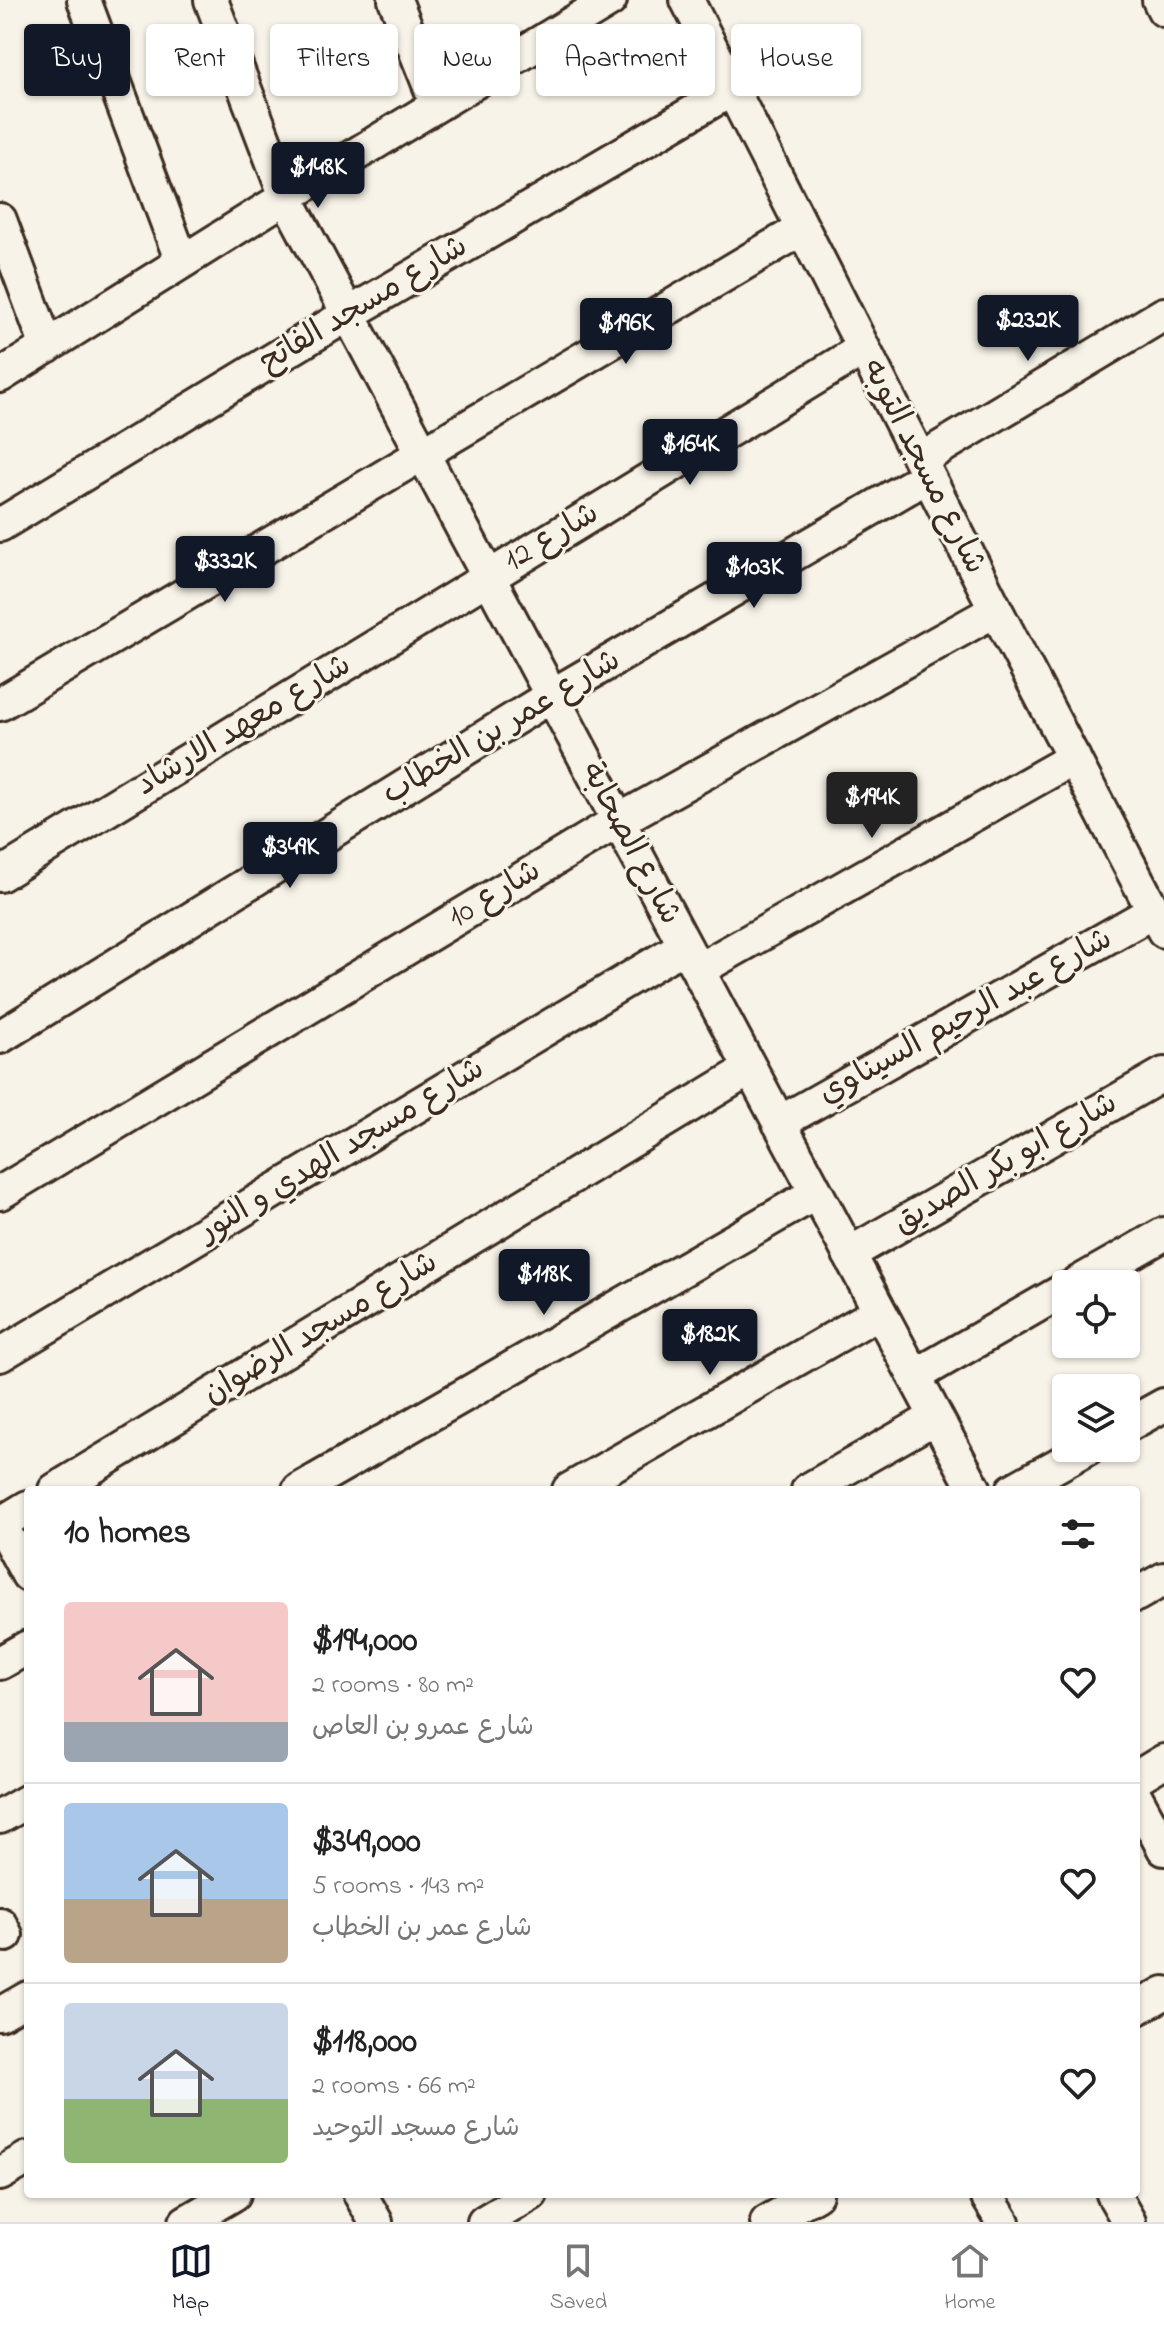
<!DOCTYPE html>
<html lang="en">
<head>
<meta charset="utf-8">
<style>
	body { margin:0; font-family:"Indie Flower","Playpen Sans Arabic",sans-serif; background:#f6f6f6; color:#222; height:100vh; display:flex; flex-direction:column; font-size:30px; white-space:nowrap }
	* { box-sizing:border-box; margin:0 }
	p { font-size:26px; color:#767676 }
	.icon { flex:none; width:44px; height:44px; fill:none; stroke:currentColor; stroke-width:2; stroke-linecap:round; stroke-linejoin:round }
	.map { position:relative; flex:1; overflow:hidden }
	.side { position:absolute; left:24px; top:1486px; width:1116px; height:712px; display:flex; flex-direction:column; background:#fff; border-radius:8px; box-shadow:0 2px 6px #0004 }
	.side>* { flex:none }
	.guide { position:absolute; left:24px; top:24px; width:1116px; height:72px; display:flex; gap:16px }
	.buttons { position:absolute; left:1052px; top:1270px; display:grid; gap:16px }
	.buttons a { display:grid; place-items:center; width:88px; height:88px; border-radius:8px; background:#fff; box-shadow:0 2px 6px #0004; font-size:40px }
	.price { position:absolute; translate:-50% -68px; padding:0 18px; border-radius:8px; background:#111827; color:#fff; font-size:26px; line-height:52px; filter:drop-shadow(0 2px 4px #0008) }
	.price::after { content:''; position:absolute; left:50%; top:48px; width:24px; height:18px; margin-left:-12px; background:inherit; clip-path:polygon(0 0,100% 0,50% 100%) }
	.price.active { background:#222; color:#fff }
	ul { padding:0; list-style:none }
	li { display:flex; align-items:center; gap:24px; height:200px; padding:0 40px }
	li+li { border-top:2px solid #e0e0e0 }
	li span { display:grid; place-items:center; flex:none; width:224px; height:160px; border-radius:8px; color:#555 }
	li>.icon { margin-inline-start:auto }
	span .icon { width:96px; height:96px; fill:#fffc; stroke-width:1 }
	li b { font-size:34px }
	h2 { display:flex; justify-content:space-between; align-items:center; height:96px; padding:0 40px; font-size:34px }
	.pill { padding:0 28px; border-radius:8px; background:#fff; box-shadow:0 2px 6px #0004; font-size:28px; line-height:72px }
	.pill.active { background:#111827; color:#fff }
	.menu { display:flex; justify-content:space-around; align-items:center; height:112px; border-top:2px solid #e0e0e0; background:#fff; font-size:22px; color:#767676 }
	.menu a { display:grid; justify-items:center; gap:4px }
	.menu .active { color:#111827 }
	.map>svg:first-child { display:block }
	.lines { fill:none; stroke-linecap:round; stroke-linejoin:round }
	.street-casing { stroke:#3b2a1e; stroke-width:38 }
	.street { stroke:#f7f3e8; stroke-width:32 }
	.labels { text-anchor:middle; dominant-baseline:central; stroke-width:6; stroke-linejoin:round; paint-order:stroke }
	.street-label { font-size:32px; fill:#3b2a1e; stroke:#f7f3e8 }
</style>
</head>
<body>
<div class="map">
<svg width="1164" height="2222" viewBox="0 0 1164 2222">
	<rect width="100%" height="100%" fill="#f7f3e8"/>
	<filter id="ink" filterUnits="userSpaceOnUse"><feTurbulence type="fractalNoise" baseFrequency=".0125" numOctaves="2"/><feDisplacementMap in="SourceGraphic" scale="16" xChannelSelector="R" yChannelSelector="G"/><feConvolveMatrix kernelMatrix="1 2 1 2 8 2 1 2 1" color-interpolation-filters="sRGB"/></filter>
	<g filter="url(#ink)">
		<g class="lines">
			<!-- street casing -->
			<g class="street-casing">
				<path id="street" d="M84,0L182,262
					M211,0L286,197L975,1490
					M395,0L437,104
					M687,0L996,610L1164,931
					M1159,0L1164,10
					M0,220L47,347
					M0,376L286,197L610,0
					M920,460L1164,314
					M0,525L347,315L731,90
					M0,704L802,229
					M0,875L863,349
					M698,970L1074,758
					M0,1037L551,696L928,476
					M779,1123L1154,911
					M0,1193L618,821L996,610
					M849,1254L1164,1074
					M1076,1284L1164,1234
					M0,1355L684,946
					M915,1376L1066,1289
					M1126,1426L1164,1405
					M55,1490L750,1069
					M299,1490L816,1193
					M569,1490L879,1312
					M808,1490L936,1417
					M1013,1490L1088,1448
					M0,1523L28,1575
					M0,1524L28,1507
					M1136,1595L1164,1579
					M0,1663L28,1647
					M1136,1778L1164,1761
					M1136,1797L1164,1849
					M0,1817L28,1801
					M0,1924L6,1935
					M1136,2009L1164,1993
					M0,2014L28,1998
					M0,2174L28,2158
					M360,2194L376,2222
					M986,2194L1003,2222
					M1113,2194L1129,2222
					M186,2222L234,2194
					M484,2222L531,2194
					M767,2222L816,2194"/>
			</g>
			<!-- street -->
			<use href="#street" class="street"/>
		</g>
	</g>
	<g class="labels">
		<!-- street labels -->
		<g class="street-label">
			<text transform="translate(364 305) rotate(-31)">شارع مسجد الفاتح</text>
			<text transform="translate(923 467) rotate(63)">شارع مسجد التوبه</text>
			<text transform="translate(552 538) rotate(-31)">شارع 12</text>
			<text transform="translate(244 726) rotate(-31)">شارع معهد الارشاد</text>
			<text transform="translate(502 728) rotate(-31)">شارع عمر بن الخطاب</text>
			<text transform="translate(630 844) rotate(62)">شارع الصحابة</text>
			<text transform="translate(495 895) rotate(-31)">شارع 10</text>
			<text transform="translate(966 1017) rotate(-29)">شارع عبد الرحيم السيناوي</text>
			<text transform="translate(342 1151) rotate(-31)">شارع مسجد الهدي و النور</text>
			<text transform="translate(1006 1164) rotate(-30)">شارع ابو بكر الصديق</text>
			<text transform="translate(321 1329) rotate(-31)">شارع مسجد الرضوان</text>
		</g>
	</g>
</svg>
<div class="buttons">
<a><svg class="icon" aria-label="locate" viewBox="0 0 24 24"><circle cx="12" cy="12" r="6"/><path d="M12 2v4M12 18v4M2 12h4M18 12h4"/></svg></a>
<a><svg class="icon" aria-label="layers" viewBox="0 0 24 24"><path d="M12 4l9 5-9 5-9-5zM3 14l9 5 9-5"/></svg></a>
</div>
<b class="price" style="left:318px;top:210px">$148K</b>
<b class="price" style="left:1028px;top:363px">$232K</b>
<b class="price" style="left:626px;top:366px">$196K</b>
<b class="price" style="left:690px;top:487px">$164K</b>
<b class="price" style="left:225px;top:604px">$332K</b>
<b class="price" style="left:754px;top:610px">$103K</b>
<b class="price active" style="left:872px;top:840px">$194K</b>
<b class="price" style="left:290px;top:890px">$349K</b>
<b class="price" style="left:544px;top:1317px">$118K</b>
<b class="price" style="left:710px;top:1377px">$182K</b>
<div class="guide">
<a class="pill active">Buy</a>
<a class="pill">Rent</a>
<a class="pill">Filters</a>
<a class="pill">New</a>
<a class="pill">Apartment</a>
<a class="pill">House</a>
</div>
<section class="side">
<h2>10 homes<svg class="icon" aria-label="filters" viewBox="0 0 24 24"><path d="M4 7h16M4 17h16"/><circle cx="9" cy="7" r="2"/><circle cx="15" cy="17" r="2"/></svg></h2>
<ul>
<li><span style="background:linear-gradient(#f6c9c9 75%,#9aa5b1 0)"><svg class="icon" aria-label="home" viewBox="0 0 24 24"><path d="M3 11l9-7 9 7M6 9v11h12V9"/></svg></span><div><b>$194,000</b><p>2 rooms · 80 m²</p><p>شارع عمرو بن العاص</p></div><svg class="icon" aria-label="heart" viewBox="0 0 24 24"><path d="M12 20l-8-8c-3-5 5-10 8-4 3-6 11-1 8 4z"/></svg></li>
<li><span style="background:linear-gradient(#a9c7e8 60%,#b9a48a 0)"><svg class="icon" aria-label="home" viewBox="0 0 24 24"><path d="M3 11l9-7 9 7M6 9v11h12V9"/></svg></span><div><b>$349,000</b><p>5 rooms · 143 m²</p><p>شارع عمر بن الخطاب</p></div><svg class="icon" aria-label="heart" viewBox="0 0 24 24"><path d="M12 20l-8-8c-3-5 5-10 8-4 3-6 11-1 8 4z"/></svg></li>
<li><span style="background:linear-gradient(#c9d6e8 60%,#8fb573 0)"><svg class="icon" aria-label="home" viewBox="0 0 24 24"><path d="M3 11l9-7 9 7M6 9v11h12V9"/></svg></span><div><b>$118,000</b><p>2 rooms · 66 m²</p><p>شارع مسجد التوحيد</p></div><svg class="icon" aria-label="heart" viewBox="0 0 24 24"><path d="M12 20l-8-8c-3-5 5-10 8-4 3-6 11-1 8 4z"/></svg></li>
</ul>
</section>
</div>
<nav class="menu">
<a class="active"><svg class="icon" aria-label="map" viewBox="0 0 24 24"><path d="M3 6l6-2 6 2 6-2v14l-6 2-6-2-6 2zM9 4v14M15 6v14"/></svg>Map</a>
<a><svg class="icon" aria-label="saved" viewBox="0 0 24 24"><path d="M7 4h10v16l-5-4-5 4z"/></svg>Saved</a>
<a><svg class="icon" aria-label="home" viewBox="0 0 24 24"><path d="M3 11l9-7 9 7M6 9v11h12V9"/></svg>Home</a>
</nav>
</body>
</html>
